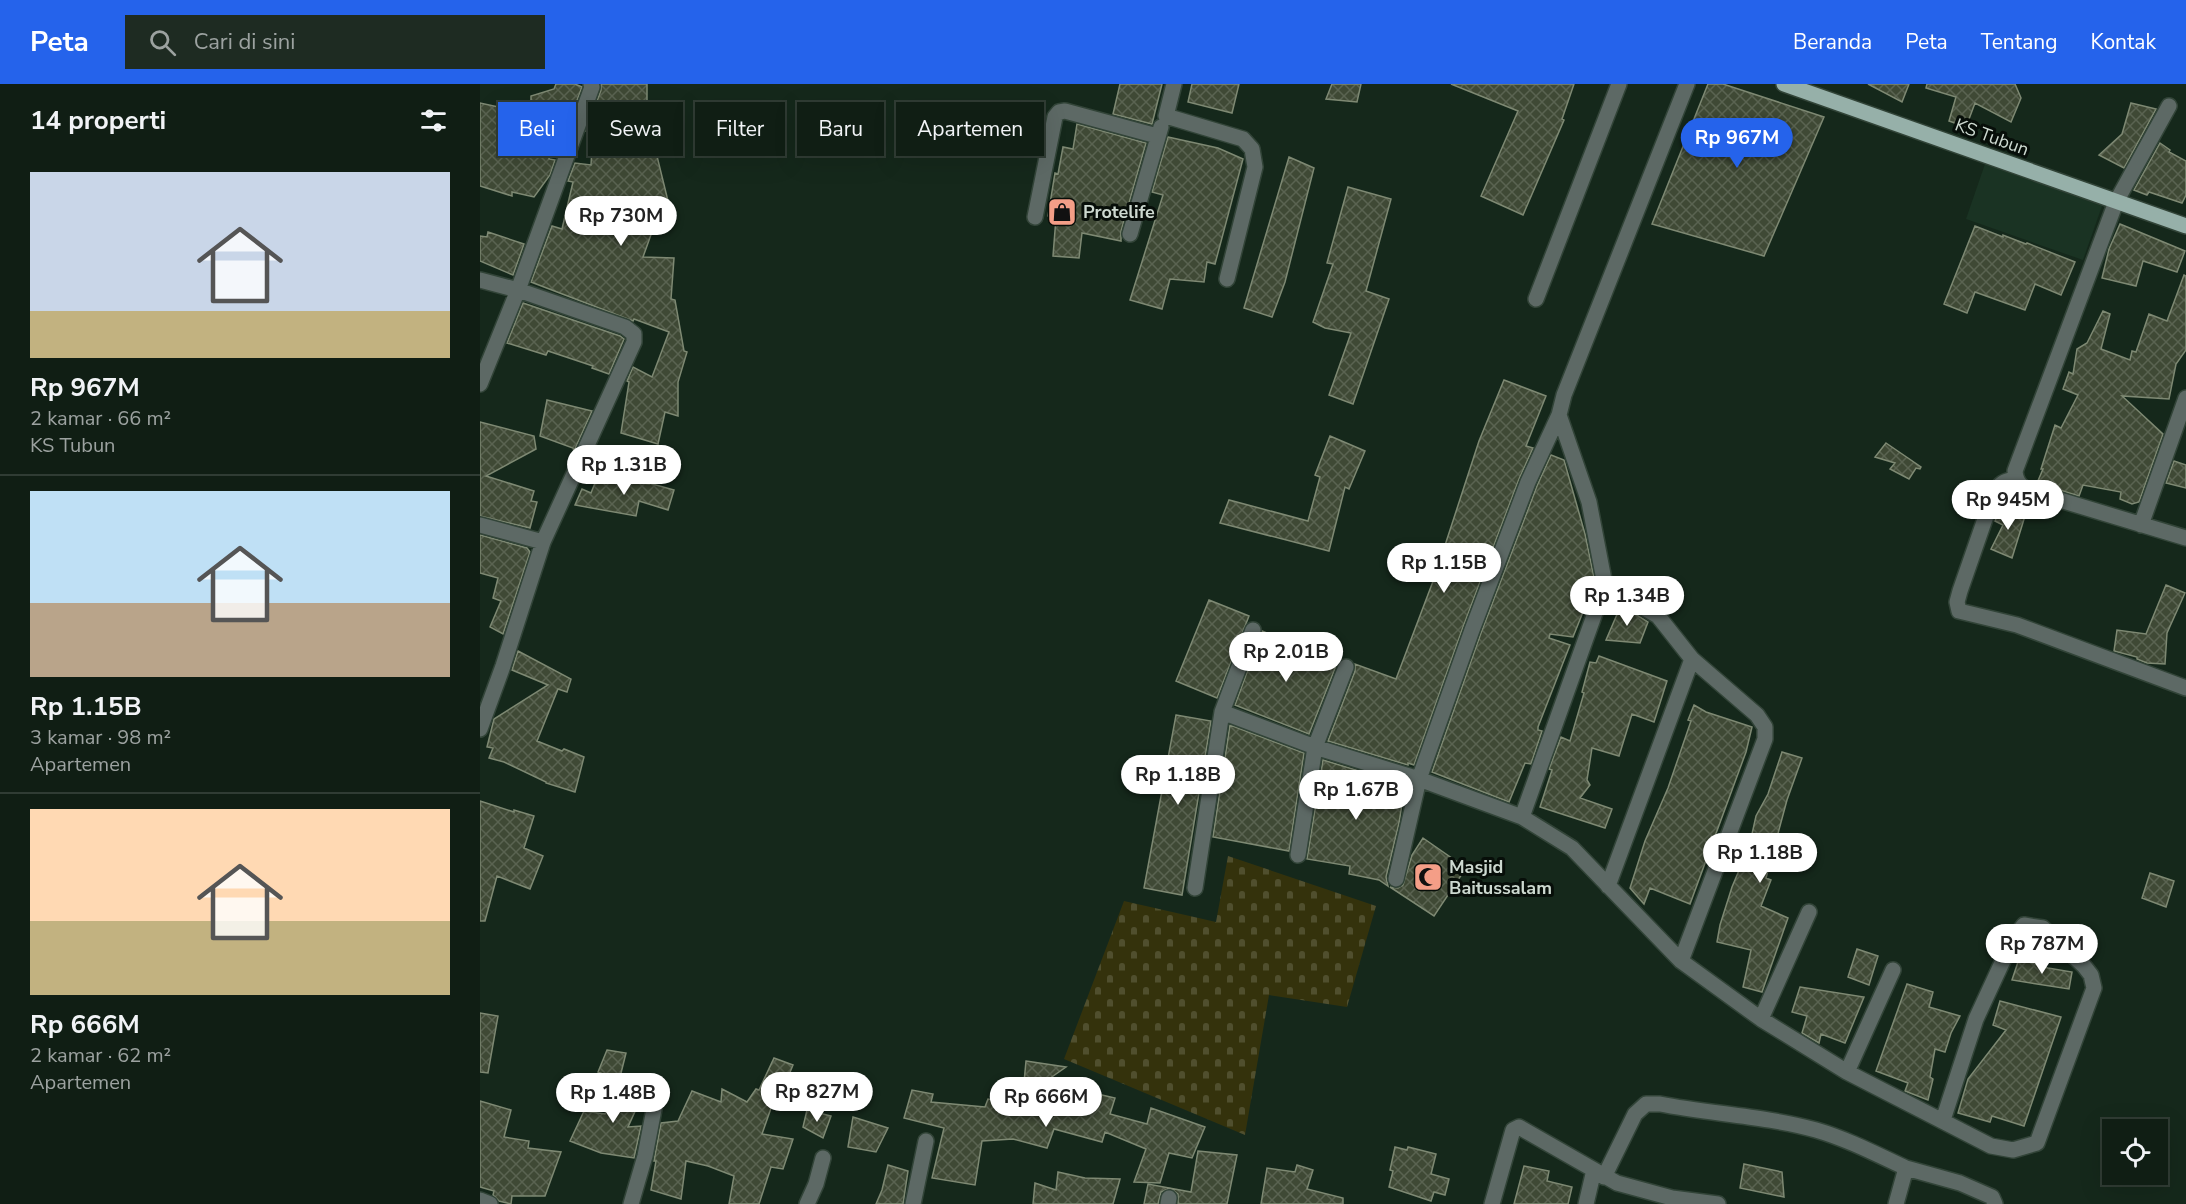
<!DOCTYPE html>
<html lang="id">
<head>
<meta charset="utf-8">
<style>
	body { margin:0; font-family:"Nunito Sans",sans-serif; background:#1e2b22; color:#f1f3f6; height:100vh; display:flex; flex-direction:column; font-size:22px; white-space:nowrap }
	* { box-sizing:border-box; margin:0 }
	p { font-size:20px; color:#9ca2a0 }
	.icon { flex:none; width:33px; height:33px; fill:none; stroke:currentColor; stroke-width:2; stroke-linecap:round; stroke-linejoin:round }
	.map { position:relative; flex:1; overflow:hidden }
	.drawer { display:flex; flex-direction:column; background:#101e14; width:480px }
	.drawer>* { flex:none }
	.banner { position:absolute; left:18px; top:18px; width:570px; height:54px; display:flex; gap:12px }
	.tools { position:absolute; left:1622px; top:1035px; display:grid; gap:12px }
	.tools a { display:grid; place-items:center; width:66px; height:66px; border-radius:0px; background:#101e14; box-shadow:0 6px 24px #0002,0 0 0 2px #303c34; font-size:30px }
	.price { position:absolute; translate:-50% -51px; padding:0 14px; border-radius:21px; background:#fff; color:#222; font-size:20px; line-height:39px; filter:drop-shadow(0 2px 3px #0008) }
	.price::after { content:''; position:absolute; left:50%; top:36px; width:18px; height:14px; margin-left:-9px; background:inherit; clip-path:polygon(0 0,100% 0,50% 100%) }
	.price.selected { background:#2563eb; color:#fff }
	ul { padding:0; list-style:none }
	li { display:grid; align-content:center; gap:12px; height:318px; padding:0 30px }
	li+li { border-top:2px solid #303c34 }
	li span { display:grid; place-items:center; height:186px; border-radius:0px; color:#555 }
	li>.icon { margin-inline-start:auto }
	span .icon { width:108px; height:108px; fill:#fffc; stroke-width:1 }
	li b { font-size:26px }
	h2 { display:flex; justify-content:space-between; align-items:center; height:72px; padding:0 30px; font-size:26px }
	.chip { padding:0 21px; border-radius:0px; background:#101e14; box-shadow:0 6px 24px #0002,0 0 0 2px #303c34; font-size:21px; line-height:54px }
	.chip.selected { background:#2563eb; color:#fff }
	header { display:flex; align-items:center; gap:36px; box-sizing:border-box; height:84px; padding:0 30px; background:#2563eb; color:#fff }
	header strong { font-size:28px }
	nav { display:flex; gap:33px; margin-inline-start:auto; font-size:21px }
	.search { width:420px; height:54px; background:#1e2b22; display:flex; align-items:center; gap:15px; box-sizing:border-box; padding:0 21px; border-radius:0px; color:#9ca2a0; font-size:22px }
	main { display:flex; flex:1; min-height:0 }
	.map>svg:first-child { display:block }
	.built { fill:#1a3323 }
	.cemetery { fill:url(#cemetery-stones) }
	.building { fill:url(#building-cross-hatch); stroke:#7e8973; stroke-width:1.5 }
	.lines { fill:none; stroke-linecap:round; stroke-linejoin:round }
	.minor-casing { stroke:#324438; stroke-width:18 }
	.major-casing { stroke:#324438; stroke-width:18 }
	.minor { stroke:#5d6965; stroke-width:15 }
	.major { stroke:#96b0a9; stroke-width:15 }
	.labels { text-anchor:middle; dominant-baseline:central; stroke-width:6; stroke-linejoin:round; paint-order:stroke }
	.street-label { font-size:18px; fill:#cdd9d0; stroke:#070e09 }
	.poi-label { font-size:18px; font-weight:bold; fill:#cdd9d0; stroke:#070e09; text-anchor:start }
</style>
</head>
<body>
<header>
<strong>Peta</strong>
<div class="search"><svg class="icon" aria-label="search" viewBox="0 0 24 24"><circle cx="10" cy="10" r="6"/><path d="M15 15l6 6"/></svg>Cari di sini</div>
<nav><a>Beranda</a><a>Peta</a><a>Tentang</a><a>Kontak</a></nav>
</header>
<main>
<section class="drawer">
<h2>14 properti<svg class="icon" aria-label="filters" viewBox="0 0 24 24"><path d="M4 7h16M4 17h16"/><circle cx="9" cy="7" r="2"/><circle cx="15" cy="17" r="2"/></svg></h2>
<ul>
<li><span style="background:linear-gradient(#c9d6e8 75%,#c2b280 0)"><svg class="icon" aria-label="home" viewBox="0 0 24 24"><path d="M3 11l9-7 9 7M6 9v11h12V9"/></svg></span><div><b>Rp 967M</b><p>2 kamar · 66 m²</p><p>KS Tubun</p></div></li>
<li><span style="background:linear-gradient(#bfe0f5 60%,#b9a48a 0)"><svg class="icon" aria-label="home" viewBox="0 0 24 24"><path d="M3 11l9-7 9 7M6 9v11h12V9"/></svg></span><div><b>Rp 1.15B</b><p>3 kamar · 98 m²</p><p>Apartemen</p></div></li>
<li><span style="background:linear-gradient(#ffd9b3 60%,#c2b280 0)"><svg class="icon" aria-label="home" viewBox="0 0 24 24"><path d="M3 11l9-7 9 7M6 9v11h12V9"/></svg></span><div><b>Rp 666M</b><p>2 kamar · 62 m²</p><p>Apartemen</p></div></li>
</ul>
</section>
<div class="map">
<svg width="1706" height="1120" viewBox="0 0 1706 1120">
	<defs>
		<pattern id="cemetery-stones" width="16" height="16" patternUnits="userSpaceOnUse" patternTransform="scale(1.5)"><rect width="16" height="16" fill="#34320c"/><path d="M2 7V4a2 2 0 0 1 4 0v3zM10 15v-3a2 2 0 0 1 4 0v3z" fill="#504f2e"/></pattern>
		<pattern id="building-cross-hatch" width="8" height="8" patternUnits="userSpaceOnUse" patternTransform="scale(1.5)"><rect width="8" height="8" fill="#3f4935"/><path d="M0 0l8 8M0 8l8-8" fill="none" stroke="#5a6351"/></pattern>
	</defs>
	<rect width="100%" height="100%" fill="#15281b"/>
	<!-- built -->
	<path class="built" d="M1505,80L1622,122L1603,176L1486,135Z"/>
	<!-- cemetery -->
	<path class="cemetery" d="M748,772L896,822L867,923L789,911L765,1051L584,975L644,817L736,838Z"/>
	<!-- building -->
	<path class="building" d="M76,0H95L102,3L92,30L79,25L69,75L75,76L70,91L54,113L32,108V112L0,102V19L51,30V12L74,5Z
		M121,0H167V27L173,28L169,68H176L189,121L182,120L163,173L194,174L191,215L195,216L204,267L207,268L198,298V332L185,328L178,360L141,349L149,298L147,297L153,283L172,293L189,248L154,235L153,237L51,198L72,142L82,145L93,98L88,97L95,79L111,81L113,49L106,47L121,6Z
		M640,0H682L672,40L633,30Z
		M712,0H759L752,29L708,18Z
		M852,0H881L877,18L846,15Z
		M971,0H1094L1082,35L1084,36L1043,131L1001,112L1038,27Z
		M1228,0H1243L1344,33L1284,172L1172,140Z
		M1388,0H1429L1422,18Z
		M1447,0H1535L1541,14L1531,38L1495,19L1486,43L1469,37L1476,13L1446,4Z
		M1651,19L1676,25L1644,84L1619,71L1642,50Z
		M597,40L666,59L641,147V157L602,149L599,174L573,172L576,134L568,132L575,89L578,90L583,63L593,65Z
		M688,53L738,64L763,75L735,180L727,178L724,198L690,195L682,225L650,216L683,111L672,108Z
		M1680,59L1690,66L1689,68L1706,77V111L1702,119L1669,108L1667,111L1654,106Z
		M809,73L834,84L805,198L792,233L764,224Z
		M868,103L911,115L886,207L909,215L873,320L849,311L871,249L845,244L833,238L853,180L847,179Z
		M1640,140L1705,167L1697,188L1663,177L1656,202L1622,194L1629,165Z
		M1495,142L1523,153V151L1546,160L1547,159L1595,178L1581,211L1555,200L1545,226L1495,208L1487,229L1464,220Z
		M8,148L44,160L33,191L0,177V152L7,153Z
		M1704,191L1706,192V266L1696,280L1689,315L1642,312L1683,350L1659,418L1652,420L1640,415L1641,408L1603,401L1599,412L1557,399L1563,385H1561L1575,341L1581,344L1598,311L1583,305L1589,288L1593,290L1597,265L1607,259L1623,227L1630,230L1621,265L1650,276L1652,267L1656,268L1669,230L1687,237Z
		M43,219L140,252L144,255L129,290L112,284L113,282L68,267L66,271L27,259Z
		M1024,296L1066,312L1046,362L1053,364L1039,395L983,543L934,681L928,679V681L848,657L875,587V580L916,595L955,492L999,357Z
		M67,316L112,327L94,367L93,364L60,352Z
		M0,338L54,352L56,365L6,392L54,407L51,417L57,418L50,444L0,432Z
		M850,352L885,367L869,405L865,403L849,467L740,439L749,416L828,437L840,393L835,391Z
		M1406,359L1441,383L1440,385L1436,384L1429,395L1410,385L1415,379L1395,373Z
		M1071,371L1084,376L1105,450L1115,498L1093,553L1070,550L1069,554L1090,561L1058,643V646L1062,647L1051,680L1045,679L1029,718L952,688L1001,549L1057,402Z
		M1694,377L1706,381V404L1686,399Z
		M117,394L169,400V399L194,406L188,426L159,417L156,432L95,421L102,405L111,409Z
		M1520,422L1545,432L1532,474L1511,465L1523,441L1515,437Z
		M0,451L47,464L50,468L23,550L10,543L21,517L13,514L18,494L0,489Z
		M1686,501L1705,509L1687,549L1685,580L1667,579L1657,575V573L1634,567L1637,546L1666,550Z
		M729,516L769,532L737,614L696,597Z
		M1141,521L1168,538L1160,559L1126,556Z
		M782,547L858,577L829,650L755,621Z
		M38,567L91,595L87,608L78,605L57,657L82,667L84,665L104,673L95,708L66,699V698L24,678L9,674L13,664L7,663L14,635L68,601L32,586Z
		M1119,572L1187,597L1174,638L1152,630L1139,672L1112,664L1107,696L1110,701L1100,714L1132,725L1125,744L1060,723L1072,686L1069,685L1081,653L1090,657L1104,609L1102,608L1110,578L1116,579Z
		M1214,621L1226,628L1272,643L1266,668L1210,820L1170,804L1164,820L1150,804L1165,757L1188,704L1211,637L1208,636Z
		M696,631L731,637L702,811L664,804Z
		M750,641L824,669L809,767L733,753Z
		M1302,668L1322,674L1307,716L1286,794L1291,796L1281,822L1308,834L1282,908L1263,903L1271,866L1237,858L1240,841L1252,803L1260,784L1264,786L1276,732L1288,710Z
		M843,676L925,701L919,739L906,793L908,802L899,796L869,790L870,782L827,775Z
		M0,717L34,728V726L54,732L44,764L63,772L50,805L17,792L5,837H0Z
		M943,754L986,784L954,832L910,803L918,804L923,801L932,771Z
		M1670,789L1694,797L1686,823L1662,814Z
		M1377,865L1398,872L1389,901L1368,893Z
		M1539,875L1568,884L1592,888L1589,905L1532,896Z
		M1427,900L1453,908L1449,923L1480,932L1471,949L1465,968L1455,965L1450,993L1453,995L1448,1016L1425,1007L1428,999L1396,987Z
		M1320,903L1384,913L1365,959L1341,950L1339,959L1322,949L1327,932L1312,928Z
		M1520,917L1581,933L1544,1042L1512,1032L1510,1038L1478,1029L1488,995L1526,946L1513,941Z
		M0,929L18,932L8,989L0,988Z
		M127,966L146,969L139,997L118,988Z
		M294,974L313,981L301,1010L297,1007L282,1050L313,1055L303,1085L291,1083L279,1120H249L254,1092L228,1082L206,1077L201,1115L171,1106L176,1077H174L181,1039L198,1037L212,1007L241,1018L242,1005L267,1018L276,1005L279,1006Z
		M546,977L586,983L546,1011L608,1022L613,1009L635,1014L630,1030L667,1040L671,1024L725,1043L712,1074L689,1069L680,1099L654,1098L666,1065L625,1048L622,1058L574,1045L567,1064L533,1055L502,1057L495,1101L452,1094L464,1044L424,1034L432,1006L453,1010L451,1018L505,1023L508,1015L542,1020Z
		M138,997L167,1001L148,1043L161,1042L154,1074L121,1069L90,1057L104,1027L125,1030Z
		M0,1017L31,1026L24,1053L49,1057L48,1064L81,1068L65,1112H32L31,1120L19,1117L13,1111L14,1107L0,1103Z
		M327,1026L351,1032L343,1054L323,1043Z
		M373,1033L408,1044L396,1068L368,1063Z
		M915,1063L927,1066L928,1063L956,1070L951,1090L969,1095L965,1111L954,1108L951,1117L909,1103L913,1087L910,1086Z
		M718,1067L757,1071L747,1120H698V1110L690,1104L681,1108L678,1120H664L668,1100L711,1108Z
		M1264,1080L1302,1088L1304,1113L1260,1104Z
		M408,1081L428,1087L423,1120H396L402,1106Z
		M817,1081L833,1086L827,1105L863,1114V1120H781L787,1084L815,1088Z
		M1044,1082L1069,1087L1067,1097L1092,1103L1088,1120H1034Z
		M578,1088L605,1094L640,1095L633,1120H553L555,1099L576,1106Z"/>
	<g class="lines">
		<!-- minor casing -->
		<g class="minor-casing">
			<path id="minor" d="M694,0L686,32L763,55L772,65L775,83L747,195
				M1689,22L1636,118L1535,387C1536,398 1540,402 1550,407L1706,454
				M555,133L575,33L579,28L585,27L677,52
				M650,150L681,43
				M0,196L38,206L145,243L154,250V258L63,458L23,582L0,645
				M1056,215L1139,0
				M0,300L38,206L112,3L111,0
				M1535,395C1524,397 1520,399 1514,409L1480,507L1477,518L1479,527L1537,541L1706,604
				M0,441L63,458
				M1661,441L1706,314
				M1125,501L1178,532L1212,575L1277,631L1285,643V655L1201,877
				M742,628L835,663L939,695L1042,733L1092,764L1201,877L1281,935L1367,988L1511,1062L1533,1066L1557,1059L1614,904L1611,891L1604,882L1563,844L1544,841L1533,855L1496,935L1463,1036
				M1042,733L1125,501L1109,418L1079,331
				M818,771L835,663L866,583
				M916,795L939,695L992,546L1048,398L1079,331L1084,311L1207,0
				M1128,802L1212,575
				M715,804L742,628L773,546
				M1281,935L1329,828
				M1367,988L1413,886
				M1124,1093L1155,1030L1166,1020H1180C1231,1030 1285,1032 1336,1046C1367,1055 1396,1070 1426,1084
				M0,1116L10,1120
				M151,1120L165,1072L175,1020
				M327,1120L336,1100L343,1074
				M433,1120L446,1057
				M688,1120L689,1114
				M1012,1120L1033,1046L1039,1043L1137,1099L1192,1114L1238,1120
				M1106,1120L1114,1086
				M1416,1120L1426,1084L1480,1099L1512,1113L1515,1120"/>
		</g>
		<!-- major casing -->
		<g class="major-casing">
			<path id="major" d="M1304,0L1706,142"/>
		</g>
		<!-- minor -->
		<use href="#minor" class="minor"/>
		<!-- major -->
		<use href="#major" class="major"/>
	</g>
	<!-- icons -->
	<defs>
		<g id="shop-square" transform="scale(1.5)"><rect x="-9" y="-9" width="18" height="18" rx="4" fill="#f49e87" stroke="#070e09"/><path d="M-5-2.5h2.3a2.7 3.5 0 0 1 5.4 0H5L5.5 6h-11ZM-1.5-2.5h3a1.5 2.3 0 0 0-3 0Z" fill="#111"/></g>
		<g id="mosque-square" transform="scale(1.5)"><rect x="-9" y="-9" width="18" height="18" rx="4" fill="#f49e87" stroke="#070e09"/><path d="M3.5-4.9A6 6 0 1 0 3.5 4.9A5 5 0 1 1 3.5-4.9Z" fill="#111"/></g>
	</defs>
	<g fill-rule="evenodd">
		<use href="#shop-square" x="582" y="128"/>
		<use href="#mosque-square" x="948" y="793"/>
	</g>
	<g class="labels">
		<!-- street labels -->
		<g class="street-label">
			<text transform="translate(1512 53) rotate(20)">KS Tubun</text>
		</g>
		<!-- poi labels -->
		<g class="poi-label">
			<text x="603" y="128">Protelife</text>
			<text x="969" y="783">Masjid<tspan x="969" dy="21">Baitussalam</tspan></text>
		</g>
	</g>
</svg>
<div class="tools">
<a><svg class="icon" aria-label="locate" viewBox="0 0 24 24"><circle cx="12" cy="12" r="6"/><path d="M12 2v4M12 18v4M2 12h4M18 12h4"/></svg></a>
</div>
<b class="price selected" style="left:1257px;top:85px">Rp 967M</b>
<b class="price" style="left:141px;top:163px">Rp 730M</b>
<b class="price" style="left:144px;top:412px">Rp 1.31B</b>
<b class="price" style="left:1528px;top:447px">Rp 945M</b>
<b class="price" style="left:964px;top:510px">Rp 1.15B</b>
<b class="price" style="left:1147px;top:543px">Rp 1.34B</b>
<b class="price" style="left:806px;top:599px">Rp 2.01B</b>
<b class="price" style="left:698px;top:722px">Rp 1.18B</b>
<b class="price" style="left:876px;top:737px">Rp 1.67B</b>
<b class="price" style="left:1280px;top:800px">Rp 1.18B</b>
<b class="price" style="left:1562px;top:891px">Rp 787M</b>
<b class="price" style="left:337px;top:1039px">Rp 827M</b>
<b class="price" style="left:133px;top:1040px">Rp 1.48B</b>
<b class="price" style="left:566px;top:1044px">Rp 666M</b>
<div class="banner">
<a class="chip selected">Beli</a>
<a class="chip">Sewa</a>
<a class="chip">Filter</a>
<a class="chip">Baru</a>
<a class="chip">Apartemen</a>
</div>
</div>
</main>
</body>
</html>
